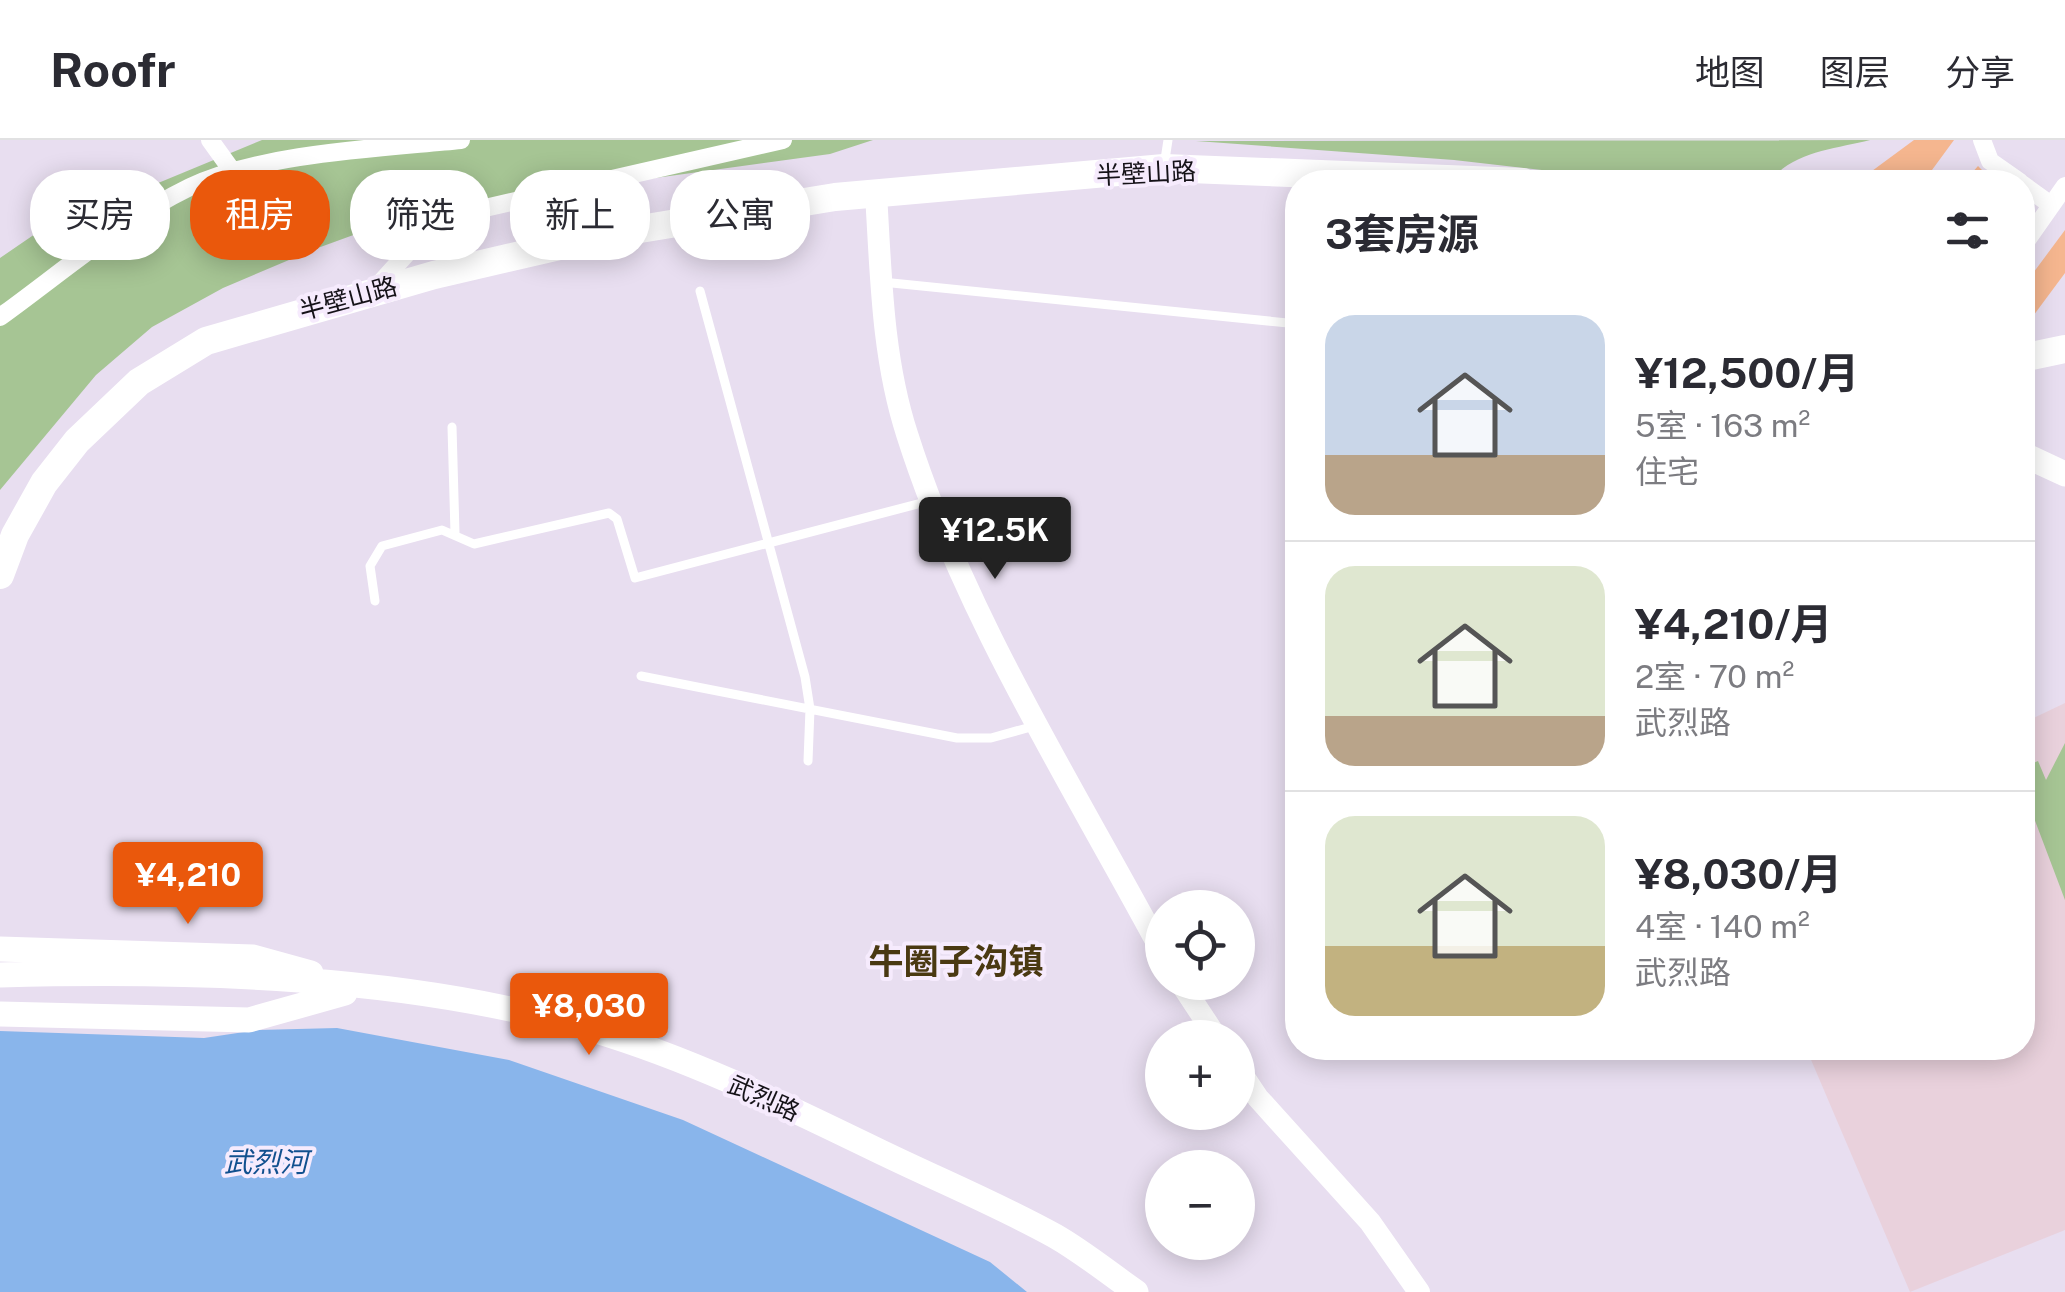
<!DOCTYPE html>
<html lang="zh">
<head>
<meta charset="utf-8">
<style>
	body { margin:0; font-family:"Public Sans","Noto Sans SC",sans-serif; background:#f7f7f7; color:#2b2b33; height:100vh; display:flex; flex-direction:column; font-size:38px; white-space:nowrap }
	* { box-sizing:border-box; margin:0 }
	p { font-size:32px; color:#7c7c81 }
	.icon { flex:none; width:55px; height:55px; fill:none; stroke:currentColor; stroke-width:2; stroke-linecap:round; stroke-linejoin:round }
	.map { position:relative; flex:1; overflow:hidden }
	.side { position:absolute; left:1285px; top:30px; width:750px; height:890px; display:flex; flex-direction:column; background:#fff; border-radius:40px; box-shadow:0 5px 25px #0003 }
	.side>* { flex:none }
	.top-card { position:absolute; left:30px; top:30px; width:950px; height:90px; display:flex; gap:20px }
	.fabs { position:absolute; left:1145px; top:750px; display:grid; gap:20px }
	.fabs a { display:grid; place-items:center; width:110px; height:110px; border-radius:50%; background:#fff; box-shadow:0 5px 25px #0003; font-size:50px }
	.price { position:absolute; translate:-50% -85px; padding:0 22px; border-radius:10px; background:#ea580c; color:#fff; font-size:32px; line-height:65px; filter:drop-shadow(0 2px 5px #0008) }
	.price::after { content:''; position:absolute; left:50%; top:60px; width:30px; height:22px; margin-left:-15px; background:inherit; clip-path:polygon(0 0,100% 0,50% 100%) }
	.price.active { background:#222; color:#fff }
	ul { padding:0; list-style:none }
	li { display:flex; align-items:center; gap:30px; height:250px; padding:0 40px }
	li+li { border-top:2px solid #e1e1e2 }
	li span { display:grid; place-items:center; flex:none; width:280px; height:200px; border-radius:30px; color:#555 }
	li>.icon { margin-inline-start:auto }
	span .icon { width:120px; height:120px; fill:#fffc; stroke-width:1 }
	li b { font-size:42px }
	h2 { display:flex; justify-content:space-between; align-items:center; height:120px; padding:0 40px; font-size:42px }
	.tag { padding:0 35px; border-radius:40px; background:#fff; box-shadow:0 5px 25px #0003; font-size:35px; line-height:90px }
	.tag.active { background:#ea580c; color:#fff }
	header { display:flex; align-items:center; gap:60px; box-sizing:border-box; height:140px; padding:0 50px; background:#fff; border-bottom:2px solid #e1e1e2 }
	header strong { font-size:48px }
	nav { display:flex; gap:55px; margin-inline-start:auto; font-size:35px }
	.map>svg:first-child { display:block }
	.education { fill:#e9d1dc }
	.green { fill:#a6c594 }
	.water { fill:#89b5eb }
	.building { fill:#f5b68f }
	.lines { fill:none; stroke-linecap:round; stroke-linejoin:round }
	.service { stroke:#fff; stroke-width:9 }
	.minor { stroke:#fff; stroke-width:18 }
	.tertiary { stroke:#fff; stroke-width:22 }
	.secondary { stroke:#fff; stroke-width:25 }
	.primary { stroke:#fff; stroke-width:28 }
	.labels { text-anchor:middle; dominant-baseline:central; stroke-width:8; stroke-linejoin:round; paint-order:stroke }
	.street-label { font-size:25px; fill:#151218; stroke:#f6ebfd }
	.water-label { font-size:28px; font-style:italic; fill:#11508f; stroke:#f6ebfd }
	.district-label { font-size:35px; font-weight:bold; fill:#4a3912; stroke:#f6ebfd }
</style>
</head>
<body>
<header>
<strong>Roofr</strong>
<nav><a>地图</a><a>图层</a><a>分享</a></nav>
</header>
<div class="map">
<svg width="2065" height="1152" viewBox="0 0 2065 1152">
	<rect width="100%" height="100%" fill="#e8def0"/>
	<!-- education -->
	<path class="education" d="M2065,563V1090L1910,1152L1806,908H2022L2023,583Z"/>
	<!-- green -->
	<path class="green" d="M262,0H873L830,14L422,70L315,109L223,148L152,187L96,235L0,350V118L35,94Z
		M1870,0C1836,9 1792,11 1770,42H1648L1454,20L1196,1Z
		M2065,603V760L2023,649V627L2038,621L2046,640Z"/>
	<!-- water -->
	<path class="water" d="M337,888L509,920L683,980L990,1122L1027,1152H0V891L204,898L258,890Z"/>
	<!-- building -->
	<path class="building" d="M1914,0H1954L1932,30L1915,42H1857Z
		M1978,26L1983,31L1998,42H1964Z
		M2065,90V133L2022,191V148Z"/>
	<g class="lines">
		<!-- service -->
		<path class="service" d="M1164,26L1168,0
			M882,142L1298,184
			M700,151L805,537L810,569L808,621
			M452,287L455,393
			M375,461L370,426L382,406L442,390L474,404L609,373L617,379L635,438L929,361
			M641,536L957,598H991L1038,585"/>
		<!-- minor -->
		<path class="minor" d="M210,0L233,32
			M1982,0L1990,21L2020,42
			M2022,44L2051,65
			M2022,107L2065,46
			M373,151L410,110L485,68L783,0
			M0,177C61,133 122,80 190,47C262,13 381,8 461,0"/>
		<!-- tertiary -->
		<path class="tertiary" d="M876,54C881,134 882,217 907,294C965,477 1072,644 1162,812
			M1180,842L1217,898
			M1238,928L1258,958L1370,1082L1419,1152"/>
		<!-- secondary -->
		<path class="secondary" d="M2022,314L2065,334
			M0,809L253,817L311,833
			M0,835C192,830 408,835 593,890C694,920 790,968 885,1014C941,1041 1001,1066 1055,1096C1083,1112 1110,1134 1136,1152
			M0,874L249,880L345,853"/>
		<!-- primary -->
		<path class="primary" d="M2022,218L2065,209
			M0,435L15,395L44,343L77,301L139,242L206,201L434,135L616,93L835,57L1164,28L1523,42"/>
	</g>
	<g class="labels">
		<!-- street labels -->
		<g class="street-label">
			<text transform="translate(1146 33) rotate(-3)">半壁山路</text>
			<text transform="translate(348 158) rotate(-15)">半壁山路</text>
			<text transform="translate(764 958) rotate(24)">武烈路</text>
		</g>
		<!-- water labels -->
		<g class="water-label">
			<text x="266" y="1021">武烈河</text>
		</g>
		<!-- district labels -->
		<g class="district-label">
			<text x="956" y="821">牛圈子沟镇</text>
		</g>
	</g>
</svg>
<div class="fabs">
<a><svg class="icon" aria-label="locate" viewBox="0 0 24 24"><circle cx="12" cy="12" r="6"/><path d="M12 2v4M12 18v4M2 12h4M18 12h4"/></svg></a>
<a>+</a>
<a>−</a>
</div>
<b class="price active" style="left:995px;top:442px">¥12.5K</b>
<b class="price" style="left:188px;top:787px">¥4,210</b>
<b class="price" style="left:589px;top:918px">¥8,030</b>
<div class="top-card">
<a class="tag">买房</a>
<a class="tag active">租房</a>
<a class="tag">筛选</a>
<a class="tag">新上</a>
<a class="tag">公寓</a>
</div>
<section class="side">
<h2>3套房源<svg class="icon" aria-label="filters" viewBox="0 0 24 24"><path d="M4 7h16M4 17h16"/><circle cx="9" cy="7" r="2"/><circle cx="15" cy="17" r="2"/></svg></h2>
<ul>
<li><span style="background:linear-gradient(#c9d6e8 70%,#b9a48a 0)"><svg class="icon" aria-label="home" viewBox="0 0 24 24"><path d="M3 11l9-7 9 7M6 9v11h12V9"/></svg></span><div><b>¥12,500/月</b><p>5室 · 163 m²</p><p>住宅</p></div></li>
<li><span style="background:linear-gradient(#dfe7d0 75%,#b9a48a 0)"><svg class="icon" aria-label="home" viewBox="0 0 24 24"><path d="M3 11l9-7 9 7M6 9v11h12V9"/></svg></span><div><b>¥4,210/月</b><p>2室 · 70 m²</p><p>武烈路</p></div></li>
<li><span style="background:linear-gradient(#dfe7d0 65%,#c2b280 0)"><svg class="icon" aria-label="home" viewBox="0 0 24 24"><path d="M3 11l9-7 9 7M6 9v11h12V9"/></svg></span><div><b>¥8,030/月</b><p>4室 · 140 m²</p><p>武烈路</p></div></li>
</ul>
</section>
</div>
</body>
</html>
